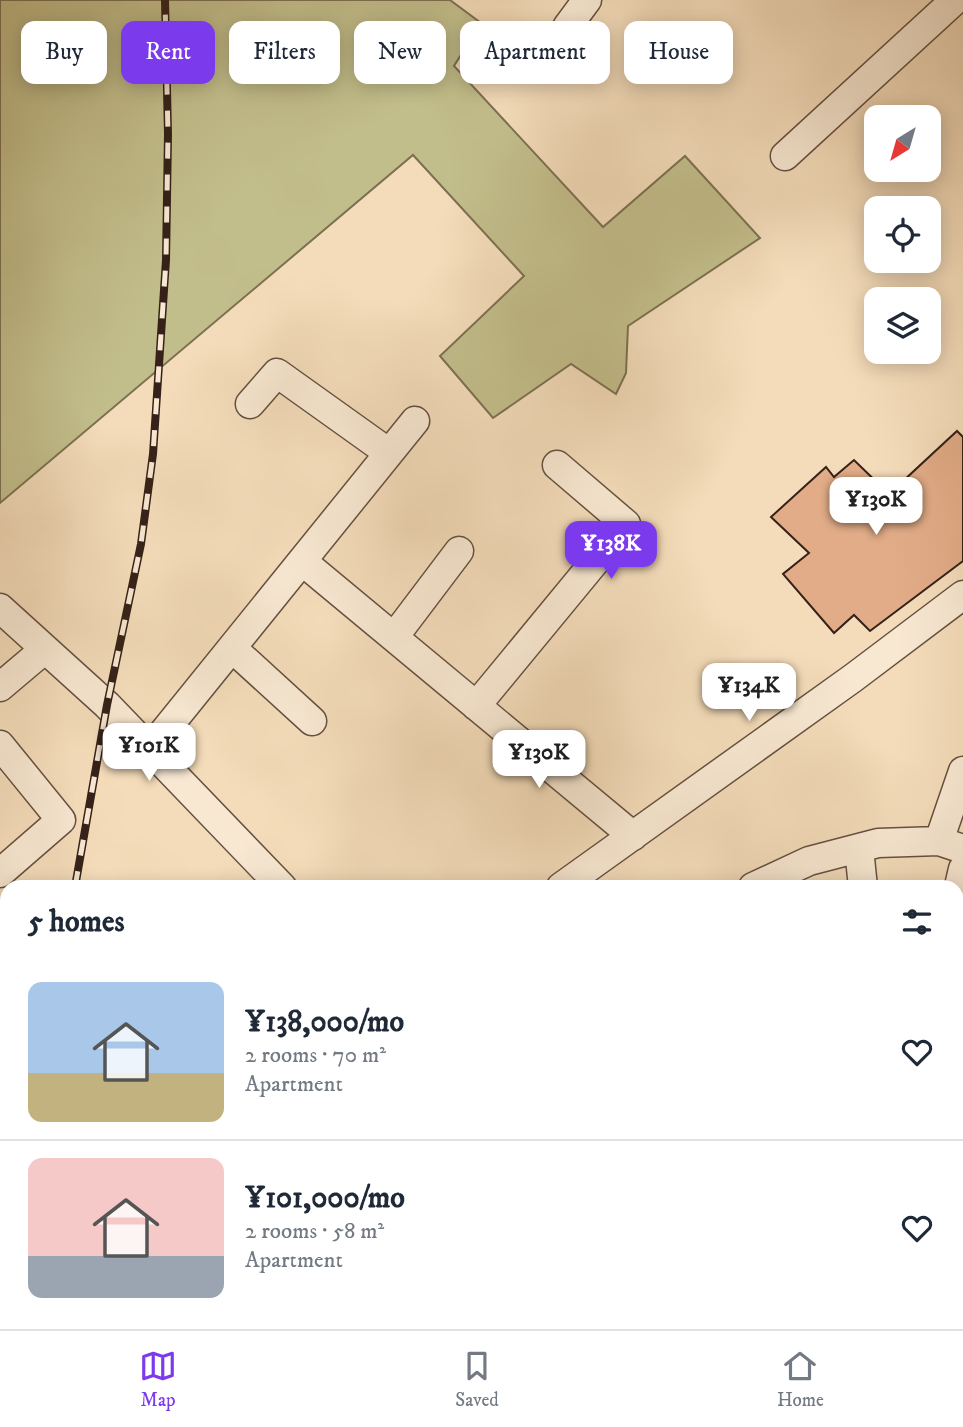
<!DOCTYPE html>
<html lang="en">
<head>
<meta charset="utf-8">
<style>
	body { margin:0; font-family:"IM FELL DW Pica",serif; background:#f2f2f3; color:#1f2937; height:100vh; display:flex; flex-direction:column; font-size:26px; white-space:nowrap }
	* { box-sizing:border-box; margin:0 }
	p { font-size:23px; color:#747a83 }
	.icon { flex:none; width:38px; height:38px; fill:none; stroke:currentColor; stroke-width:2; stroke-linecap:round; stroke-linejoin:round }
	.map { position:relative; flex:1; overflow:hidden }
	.details { position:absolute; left:0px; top:880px; width:964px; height:450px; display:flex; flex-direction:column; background:#fff; border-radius:21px 21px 0 0; box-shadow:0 4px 18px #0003 }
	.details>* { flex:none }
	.banner { position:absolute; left:21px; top:21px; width:922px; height:63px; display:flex; gap:14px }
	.needle { width:46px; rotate:217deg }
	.fabs { position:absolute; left:864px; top:105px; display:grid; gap:14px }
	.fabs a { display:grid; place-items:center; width:77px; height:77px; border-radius:14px; background:#fff; box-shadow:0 4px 18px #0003; font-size:35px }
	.price { position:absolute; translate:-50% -60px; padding:0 16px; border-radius:14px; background:#fff; color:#222; font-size:23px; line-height:46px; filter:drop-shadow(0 2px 4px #0008) }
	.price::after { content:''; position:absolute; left:50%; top:42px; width:21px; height:16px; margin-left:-10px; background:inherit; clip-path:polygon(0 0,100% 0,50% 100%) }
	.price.selected { background:#7c3aed; color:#fff }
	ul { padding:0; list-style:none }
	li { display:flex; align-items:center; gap:21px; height:175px; padding:0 28px }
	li+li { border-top:2px solid #e0e1e3 }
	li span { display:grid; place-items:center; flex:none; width:196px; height:140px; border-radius:14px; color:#555 }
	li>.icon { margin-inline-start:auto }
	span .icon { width:84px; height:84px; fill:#fffc; stroke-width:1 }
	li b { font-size:30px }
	h2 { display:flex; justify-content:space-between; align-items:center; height:84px; padding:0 28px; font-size:30px }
	.pill { padding:0 24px; border-radius:14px; background:#fff; box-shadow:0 4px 18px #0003; font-size:24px; line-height:63px }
	.pill.selected { background:#7c3aed; color:#fff }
	.menu { display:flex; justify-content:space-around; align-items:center; height:98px; border-top:2px solid #e0e1e3; background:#fff; font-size:19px; color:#747a83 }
	.menu a { display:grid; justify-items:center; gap:4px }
	.menu .selected { color:#7c3aed }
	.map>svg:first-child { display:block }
	.green { fill:#c2be8b; stroke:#7c7052; stroke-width:2 }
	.building { fill:#e1ac87; stroke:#352119; stroke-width:2 }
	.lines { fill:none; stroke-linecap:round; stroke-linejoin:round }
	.minor-casing { stroke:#655041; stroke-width:31 }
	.minor { stroke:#f8e8d2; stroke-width:28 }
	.rail-casing { stroke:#352119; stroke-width:8 }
	.rail { stroke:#f8e8d2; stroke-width:5; stroke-dasharray:16; stroke-linecap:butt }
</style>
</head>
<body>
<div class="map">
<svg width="963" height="1329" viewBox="0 0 963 1329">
	<rect width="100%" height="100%" fill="#f4dcba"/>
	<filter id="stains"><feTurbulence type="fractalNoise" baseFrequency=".00286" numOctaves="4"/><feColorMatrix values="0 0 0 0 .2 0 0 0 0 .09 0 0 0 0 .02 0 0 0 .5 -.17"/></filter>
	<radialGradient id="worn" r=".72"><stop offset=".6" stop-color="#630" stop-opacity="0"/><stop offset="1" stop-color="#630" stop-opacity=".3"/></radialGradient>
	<!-- green -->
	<path class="green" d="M0,0H450L481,23L454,66L603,227L685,156L760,238L628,326L626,373L616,394L571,364L493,418L440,356L524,276L413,155L0,503Z"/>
	<!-- building -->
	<path class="building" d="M957,431L963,437V561L870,631L854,615L834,633L783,574L809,553L771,517L826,467L834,477L854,460L889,494Z
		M594,1323H720L722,1329H581L580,1326Z
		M734,1323H802V1329H736Z"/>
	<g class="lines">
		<!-- minor casing -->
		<g class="minor-casing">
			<path id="minor" d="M567,27L587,0
				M785,156L955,0
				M250,404L277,373L389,453
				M302,561L633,836
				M0,608L107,705L282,887
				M394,637L459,551
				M232,648L312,721
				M0,687L45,649
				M476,706L626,524L557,465
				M0,745L61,820L0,873
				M150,749L415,421
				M939,841L963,771
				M859,849L863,887
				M561,887L853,678L963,595
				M753,887L809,861L878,843L939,841L963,849
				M957,895L963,869
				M0,1009L7,1016
				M957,1134L963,1135
				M0,1160L7,1128
				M0,1234L7,1230
				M274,1329L275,1323"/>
		</g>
		<!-- minor -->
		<use href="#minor" class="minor"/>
		<!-- rail casing -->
		<g class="rail-casing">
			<path id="rail" d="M75,887L107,705L141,544L153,454L166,260L168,134L165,0
				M0,1328L7,1279"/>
		</g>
		<!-- rail -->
		<use href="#rail" class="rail"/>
	</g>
	<rect width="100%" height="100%" filter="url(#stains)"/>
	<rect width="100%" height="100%" fill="url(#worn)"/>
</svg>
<div class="fabs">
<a><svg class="needle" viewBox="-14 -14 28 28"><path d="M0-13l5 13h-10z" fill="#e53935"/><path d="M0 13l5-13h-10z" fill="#747a83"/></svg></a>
<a><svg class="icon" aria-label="locate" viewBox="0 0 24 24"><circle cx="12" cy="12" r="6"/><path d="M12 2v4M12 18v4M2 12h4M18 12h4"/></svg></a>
<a><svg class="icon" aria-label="layers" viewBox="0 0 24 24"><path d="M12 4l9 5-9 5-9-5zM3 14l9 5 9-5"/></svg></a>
</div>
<b class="price" style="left:876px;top:537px">¥130K</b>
<b class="price selected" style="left:611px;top:581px">¥138K</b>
<b class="price" style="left:749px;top:723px">¥134K</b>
<b class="price" style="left:149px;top:783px">¥101K</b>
<b class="price" style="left:539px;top:790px">¥130K</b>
<div class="banner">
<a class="pill">Buy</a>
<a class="pill selected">Rent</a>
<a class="pill">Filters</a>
<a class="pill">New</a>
<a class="pill">Apartment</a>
<a class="pill">House</a>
</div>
<section class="details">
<h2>5 homes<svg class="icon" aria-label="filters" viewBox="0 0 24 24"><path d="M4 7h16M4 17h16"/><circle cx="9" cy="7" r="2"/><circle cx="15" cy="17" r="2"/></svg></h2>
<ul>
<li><span style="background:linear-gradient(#a9c7e8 65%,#c2b280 0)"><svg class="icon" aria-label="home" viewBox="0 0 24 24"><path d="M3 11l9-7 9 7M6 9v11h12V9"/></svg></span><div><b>¥138,000/mo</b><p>2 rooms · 70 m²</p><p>Apartment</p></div><svg class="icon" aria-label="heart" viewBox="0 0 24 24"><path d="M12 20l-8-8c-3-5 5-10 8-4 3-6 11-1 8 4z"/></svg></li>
<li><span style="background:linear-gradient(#f6c9c9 70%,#9aa5b1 0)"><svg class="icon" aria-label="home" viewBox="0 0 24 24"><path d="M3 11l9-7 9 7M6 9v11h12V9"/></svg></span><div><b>¥101,000/mo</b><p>2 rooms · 58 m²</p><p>Apartment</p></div><svg class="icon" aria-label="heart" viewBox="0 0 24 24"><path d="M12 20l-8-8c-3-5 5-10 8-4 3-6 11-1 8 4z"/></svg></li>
</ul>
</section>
</div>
<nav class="menu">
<a class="selected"><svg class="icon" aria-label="map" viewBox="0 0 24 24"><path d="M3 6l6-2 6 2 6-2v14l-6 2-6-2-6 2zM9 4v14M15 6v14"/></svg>Map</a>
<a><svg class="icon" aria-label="saved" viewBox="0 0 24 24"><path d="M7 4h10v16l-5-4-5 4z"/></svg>Saved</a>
<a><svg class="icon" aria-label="home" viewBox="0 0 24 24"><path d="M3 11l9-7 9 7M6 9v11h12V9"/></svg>Home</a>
</nav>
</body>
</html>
